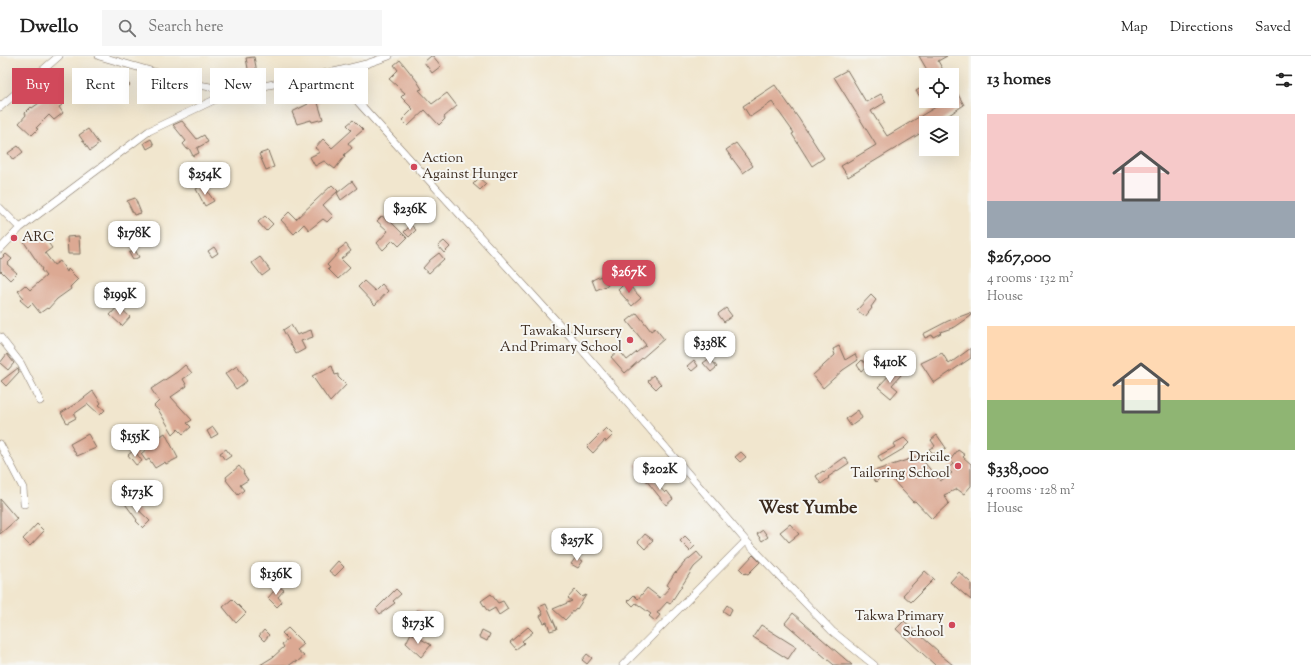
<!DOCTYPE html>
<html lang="en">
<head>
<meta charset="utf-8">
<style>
	body { margin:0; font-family:"Sorts Mill Goudy",serif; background:#f6f6f6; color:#222; height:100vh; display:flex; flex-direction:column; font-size:15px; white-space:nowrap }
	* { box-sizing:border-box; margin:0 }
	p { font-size:13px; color:#767676 }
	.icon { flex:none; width:22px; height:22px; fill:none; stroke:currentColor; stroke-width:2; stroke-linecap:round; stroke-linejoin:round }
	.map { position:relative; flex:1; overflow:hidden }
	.drawer { display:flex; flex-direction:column; background:#fff; width:340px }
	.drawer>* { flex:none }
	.hud { position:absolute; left:12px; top:12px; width:380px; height:36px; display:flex; gap:8px }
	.fabs { position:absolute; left:919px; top:12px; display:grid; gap:8px }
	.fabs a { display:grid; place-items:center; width:40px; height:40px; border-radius:0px; background:#fff; box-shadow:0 4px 16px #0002; font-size:20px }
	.price { position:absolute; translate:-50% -34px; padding:0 9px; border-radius:8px; background:#fff; color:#222; font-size:13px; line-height:26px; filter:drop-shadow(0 1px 2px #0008) }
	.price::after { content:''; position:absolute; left:50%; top:24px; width:12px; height:9px; margin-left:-6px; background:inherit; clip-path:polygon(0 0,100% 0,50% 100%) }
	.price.selected { background:#d1495b; color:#fff }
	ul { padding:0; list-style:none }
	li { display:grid; align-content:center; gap:8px; height:212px; padding:0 16px }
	li span { display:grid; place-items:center; height:124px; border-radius:0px; color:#555 }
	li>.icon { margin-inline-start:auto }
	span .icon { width:72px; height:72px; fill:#fffc; stroke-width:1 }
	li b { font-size:17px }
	h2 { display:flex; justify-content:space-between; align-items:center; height:48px; padding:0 16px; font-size:17px }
	.tag { padding:0 14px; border-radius:0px; background:#fff; box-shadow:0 4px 16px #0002; font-size:14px; line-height:36px }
	.tag.selected { background:#d1495b; color:#fff }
	header { display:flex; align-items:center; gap:24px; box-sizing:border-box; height:56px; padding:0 20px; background:#fff; border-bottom:1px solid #e0e0e0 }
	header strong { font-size:19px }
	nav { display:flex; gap:22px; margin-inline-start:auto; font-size:14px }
	.search { width:280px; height:36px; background:#f6f6f6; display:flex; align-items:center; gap:10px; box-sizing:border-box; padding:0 14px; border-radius:0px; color:#767676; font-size:15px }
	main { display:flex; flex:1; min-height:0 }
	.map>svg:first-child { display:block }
	.building { fill:#dca993 }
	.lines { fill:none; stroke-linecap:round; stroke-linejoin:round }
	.street-casing { stroke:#7b6c5c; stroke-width:8 }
	.street { stroke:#fff; stroke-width:7 }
	.poi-dot { fill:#d1495b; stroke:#f6f6f2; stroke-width:1.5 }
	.labels { text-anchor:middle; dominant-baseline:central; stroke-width:4; stroke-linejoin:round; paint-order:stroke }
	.poi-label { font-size:14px; fill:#3b2a1e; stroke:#f6f6f2; text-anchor:end }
	.district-label { font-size:18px; font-weight:bold; fill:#3b2a1e; stroke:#f6f6f2 }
</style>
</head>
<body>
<header>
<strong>Dwello</strong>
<div class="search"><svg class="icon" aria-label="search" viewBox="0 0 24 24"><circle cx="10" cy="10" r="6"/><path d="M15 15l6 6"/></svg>Search here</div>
<nav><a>Map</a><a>Directions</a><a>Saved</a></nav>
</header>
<main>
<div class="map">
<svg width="971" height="609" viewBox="0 0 971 609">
	<rect width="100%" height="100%" fill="#f6f6f2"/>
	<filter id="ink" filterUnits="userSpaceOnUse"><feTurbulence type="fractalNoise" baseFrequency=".025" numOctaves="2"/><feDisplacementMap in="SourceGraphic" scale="8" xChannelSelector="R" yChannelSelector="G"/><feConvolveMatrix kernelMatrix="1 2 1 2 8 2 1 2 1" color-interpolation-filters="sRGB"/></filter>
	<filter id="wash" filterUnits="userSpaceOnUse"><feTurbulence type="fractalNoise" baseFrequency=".012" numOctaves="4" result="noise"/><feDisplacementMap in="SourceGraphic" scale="16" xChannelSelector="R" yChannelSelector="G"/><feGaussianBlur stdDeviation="0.9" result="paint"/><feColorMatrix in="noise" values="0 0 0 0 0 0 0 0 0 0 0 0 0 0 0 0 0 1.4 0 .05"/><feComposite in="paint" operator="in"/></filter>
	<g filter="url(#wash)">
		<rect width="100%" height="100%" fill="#f1e6ce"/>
		<g id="blocks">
			<!-- building -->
			<path class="building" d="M431,0H433L441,10L432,17L424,6Z
				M919,0H947L938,5L946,19H930Z
				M254,1L257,16L249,18L246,2Z
				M400,4L417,25L422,33L419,34L432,48L447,37L457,50L444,61L445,63L439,69L425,54L408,70L402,64L413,53L401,41L405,37L389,23L398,14L394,9Z
				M847,14L866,46L881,38L886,46L871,55L887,80L946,45H952V28L964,49L937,67H926V74L848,121L841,110L876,89L834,21Z
				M112,18L121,27L125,24L130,29L112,45L110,43L108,45L102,40L100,42L92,34L107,19L109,21Z
				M328,24L335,38L318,47L323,63L312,66L311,64L297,68L292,56L308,48L305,40L321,33L319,29Z
				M775,29L799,63L824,102L812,110L792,78L794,77L772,46L750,61L743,50Z
				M926,29V39L921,42L916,35Z
				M52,38L62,49L59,51L63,57L54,64L49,59L36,72L38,73L32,79L19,67L26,59L25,57L31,51L32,52Z
				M353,64L363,74L348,87L352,92L344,99L345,100L335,113L324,105L315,110L310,101L320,96L315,92L323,83L332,92L352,74L347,69Z
				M182,65L197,83L204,79L208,86L197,92L199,97L193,100L189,92L187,93L183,88L186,85L173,69Z
				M88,73L99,88L90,95L79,79Z
				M151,83L154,89L147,93L144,87Z
				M736,87L753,110L743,117L726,94Z
				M18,90L23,96L13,104L8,97Z
				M268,95L274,111L266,114L259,98Z
				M479,122L486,128L480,134L473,128Z
				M352,125L357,132L341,144L337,137Z
				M203,129L214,145L205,150L196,133Z
				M332,129L338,135L323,149L333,160L327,166L323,163L309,174L304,168L294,178L281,164L289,156L296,163Z
				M135,142L141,157L134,159L127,145Z
				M265,160L273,168L266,175L258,166Z
				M382,160L387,164L388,163L407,182L399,190L393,184L383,194L377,187L388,175L377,165Z
				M411,169L416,174L409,181L404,176Z
				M41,177L52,192L45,197L54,209L60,205L67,216L68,213L78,223L70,231L71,233L57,243L48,253L47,252L40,257L32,247L28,251L20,244L23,241L18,235L25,229L30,234L31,233L46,220L41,214L42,213L24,186L33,179L35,181Z
				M79,180L80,198H68L67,181Z
				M444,185L450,191L444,197L438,190Z
				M346,188L351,195L341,203L350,212L338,223L328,213L330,212L327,209L339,196L338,194Z
				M214,191L218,197L212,201L208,195Z
				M135,194L139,201L133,204L129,197Z
				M439,197L444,203L429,217L423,212L430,204Z
				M6,198L12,203L7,208L17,217L10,224L1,215L0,216V202L1,203Z
				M260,201L270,214L262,220L252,207Z
				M601,220L602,224L605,222L608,229L596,234L592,224Z
				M364,225L375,235L382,228L388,235L375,249L358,231Z
				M626,226L641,242L632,250L618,234Z
				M871,239L876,244L871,251L872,252L865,261L857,254Z
				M118,250L130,261L122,270L110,259Z
				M726,252L732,260L724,266L718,258Z
				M637,257L651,275L655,272L664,283L625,317L611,301L619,294L627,304L646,289L627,265Z
				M970,257L971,260L955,271L940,276L941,277L933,281L932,279L925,282L923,278L948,265Z
				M291,269L297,279L311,274L313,281L301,285L305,293L296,298L283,274Z
				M839,290L845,304L855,298L858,304L843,314L823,332L813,319L835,299L833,293Z
				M971,292V302L934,327L921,307L942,297L949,308Z
				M7,298L14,307L8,314L0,307Z
				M710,302L717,311L711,316L703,307Z
				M694,304L698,310L692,315L687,310Z
				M862,304L867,310L861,315L857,309Z
				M185,309L192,317L183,323L187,330L171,341L192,364L187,367L191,371L183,378L178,373L173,378L159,355L154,350L159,345L151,333L177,316Z
				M237,310L247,325L236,333L225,318Z
				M332,310L335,319L338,318V321L346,329L330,346L312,320Z
				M18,312L19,316L6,330L1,325Z
				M896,314L901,319L892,329L898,334L891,342L878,331L893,315L894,316Z
				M653,319L661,328L656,333L648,325Z
				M93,335L101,347L99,349L105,354L100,359L88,348L74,358L76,362L67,367L61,357L80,345Z
				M858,354L862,362L851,370L846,363Z
				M213,371L218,378L211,382L207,375Z
				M606,372L613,379L606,386L605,384L593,397L587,391Z
				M165,377L178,402L166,408L165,406L155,412L149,403L146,405L141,398L150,390L149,388Z
				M88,378L96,392L77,400L70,388Z
				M937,379L946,392L934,398L929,393L935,390L931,384Z
				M904,382L909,387L903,393L881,406L878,400L895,391L893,388Z
				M226,393L231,400L225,404L220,397Z
				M134,394L142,405L136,409L128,399Z
				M958,394L965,399L963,401L971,408V430L964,438L957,433L944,439L949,447L932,463L915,445L913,446L891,422L888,423L885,417L876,426L868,417L919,400L940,425L952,417L948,413L953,408L950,404Z
				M741,396L746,401L740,406L735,401Z
				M845,401L849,407L828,421L829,422L821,428L816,420L823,415L824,416Z
				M641,405L647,413L641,417L635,409Z
				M239,410L244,416L243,417L248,424L240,429L244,434L238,439L226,424L227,423L226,421Z
				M650,420L665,437L667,435L673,443L666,449L646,424Z
				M126,442L150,465L143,472L136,465L137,464L123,445Z
				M0,443L17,463L0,478Z
				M37,468L44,475L30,490L23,483Z
				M790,468L799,478L789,486L780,476Z
				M763,474L768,481L762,485L757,478Z
				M645,478L653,484L645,493L638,486Z
				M685,480L695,490L690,495L680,485Z
				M697,496L703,503L694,511L670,548L667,546L657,557L660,559L655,565L649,560L651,558L636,547L633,550L628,545L634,539L638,543L647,532L660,542L670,531L667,529L675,516L676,517L684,507Z
				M753,499L760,506L748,518L746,517L745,518L740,513Z
				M576,501L583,505L578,512L571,508Z
				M338,505L344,511L335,520L329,515Z
				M925,515L934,523L911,546L903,539Z
				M959,516L971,527V544L950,526Z
				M278,530L284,534L278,541L282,546L277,551L268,542Z
				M396,533L401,538L393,545L395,547L380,558L376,553Z
				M575,534L582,541L586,539L577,553L576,552L565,564L553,553L572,545L568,542Z
				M491,538L498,547L503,545L508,553L499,559L495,552L488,556L481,545Z
				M232,543L246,557L236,567L223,551Z
				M546,548L557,573L550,575L547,566L544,567L540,560L543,558L539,551Z
				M727,549L732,553L729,559L723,555Z
				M417,554L424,557L420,564L414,560Z
				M793,557L814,576L852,609H834L785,567Z
				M904,565L938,595L937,596L953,609H935L896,573Z
				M761,569L796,591L788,603L753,581Z
				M528,571L533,576L522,585L524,587L516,593L510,586Z
				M288,572L304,588L297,594L304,600L297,606L295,605L290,609H260L273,601L284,591L282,588L288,583L282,577Z
				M264,574L269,579L264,585L259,580Z
				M482,574L490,578L487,585L479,581Z
				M411,577L431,589L421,601L406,587Z
				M587,598L592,602L587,608L582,604Z"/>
		</g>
	</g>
	<g filter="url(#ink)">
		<use href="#blocks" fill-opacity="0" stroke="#7b6c5c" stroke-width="1"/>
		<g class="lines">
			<!-- street casing -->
			<g class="street-casing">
				<path id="street" d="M99,0L199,29L233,35L254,32L338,15L366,8L389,0
					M338,15L359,47L570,280L746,485L832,575L874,609
					M0,51L59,0
					M0,152L20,172
					M0,193L20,172L149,75L233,35
					M0,281L21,308L40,345
					M0,388L23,432L24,448
					M623,609L746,485"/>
			</g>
			<!-- street -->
			<use href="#street" class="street"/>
		</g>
	</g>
	<!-- markers -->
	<g class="poi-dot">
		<circle cx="414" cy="111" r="4"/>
		<circle cx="14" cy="182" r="4"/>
		<circle cx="630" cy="284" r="4"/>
		<circle cx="958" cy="410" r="4"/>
		<circle cx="952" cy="569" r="4"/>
	</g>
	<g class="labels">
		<!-- poi labels -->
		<g class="poi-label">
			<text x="422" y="103" text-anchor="start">Action<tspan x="422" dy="16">Against Hunger</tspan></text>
			<text x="22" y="182" text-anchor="start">ARC</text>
			<text x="622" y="276">Tawakal Nursery<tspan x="622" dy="16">And Primary School</tspan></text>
			<text x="950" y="402">Dricile<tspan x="950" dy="16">Tailoring School</tspan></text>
			<text x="944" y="561">Takwa Primary<tspan x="944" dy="16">School</tspan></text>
		</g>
		<!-- district labels -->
		<g class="district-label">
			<text x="808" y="453">West Yumbe</text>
		</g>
	</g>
</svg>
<div class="fabs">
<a><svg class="icon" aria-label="locate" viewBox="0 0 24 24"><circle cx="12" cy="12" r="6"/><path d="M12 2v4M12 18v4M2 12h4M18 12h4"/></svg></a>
<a><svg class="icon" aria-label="layers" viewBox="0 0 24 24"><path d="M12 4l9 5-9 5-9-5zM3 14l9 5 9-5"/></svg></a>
</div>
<b class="price" style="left:205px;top:140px">$254K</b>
<b class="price" style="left:410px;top:175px">$236K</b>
<b class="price" style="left:134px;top:199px">$178K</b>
<b class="price selected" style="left:629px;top:238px">$267K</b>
<b class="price" style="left:120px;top:260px">$199K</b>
<b class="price" style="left:710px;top:309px">$338K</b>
<b class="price" style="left:890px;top:328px">$410K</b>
<b class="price" style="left:135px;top:402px">$155K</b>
<b class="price" style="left:660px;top:435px">$202K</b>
<b class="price" style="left:137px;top:458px">$173K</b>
<b class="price" style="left:577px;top:506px">$257K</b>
<b class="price" style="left:276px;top:540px">$136K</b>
<b class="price" style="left:418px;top:589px">$173K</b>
<div class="hud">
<a class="tag selected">Buy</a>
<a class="tag">Rent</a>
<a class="tag">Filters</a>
<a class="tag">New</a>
<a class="tag">Apartment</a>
</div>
</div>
<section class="drawer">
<h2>13 homes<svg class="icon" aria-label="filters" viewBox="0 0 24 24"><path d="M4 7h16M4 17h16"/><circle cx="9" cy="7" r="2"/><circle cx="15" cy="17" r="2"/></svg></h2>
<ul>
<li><span style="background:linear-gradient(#f6c9c9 70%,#9aa5b1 0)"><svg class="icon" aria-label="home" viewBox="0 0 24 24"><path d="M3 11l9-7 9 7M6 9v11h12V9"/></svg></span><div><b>$267,000</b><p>4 rooms · 132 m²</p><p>House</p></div></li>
<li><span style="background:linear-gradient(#ffd9b3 60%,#8fb573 0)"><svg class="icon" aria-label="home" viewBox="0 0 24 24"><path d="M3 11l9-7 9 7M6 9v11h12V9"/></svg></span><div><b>$338,000</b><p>4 rooms · 128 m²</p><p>House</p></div></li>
</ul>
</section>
</main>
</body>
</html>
